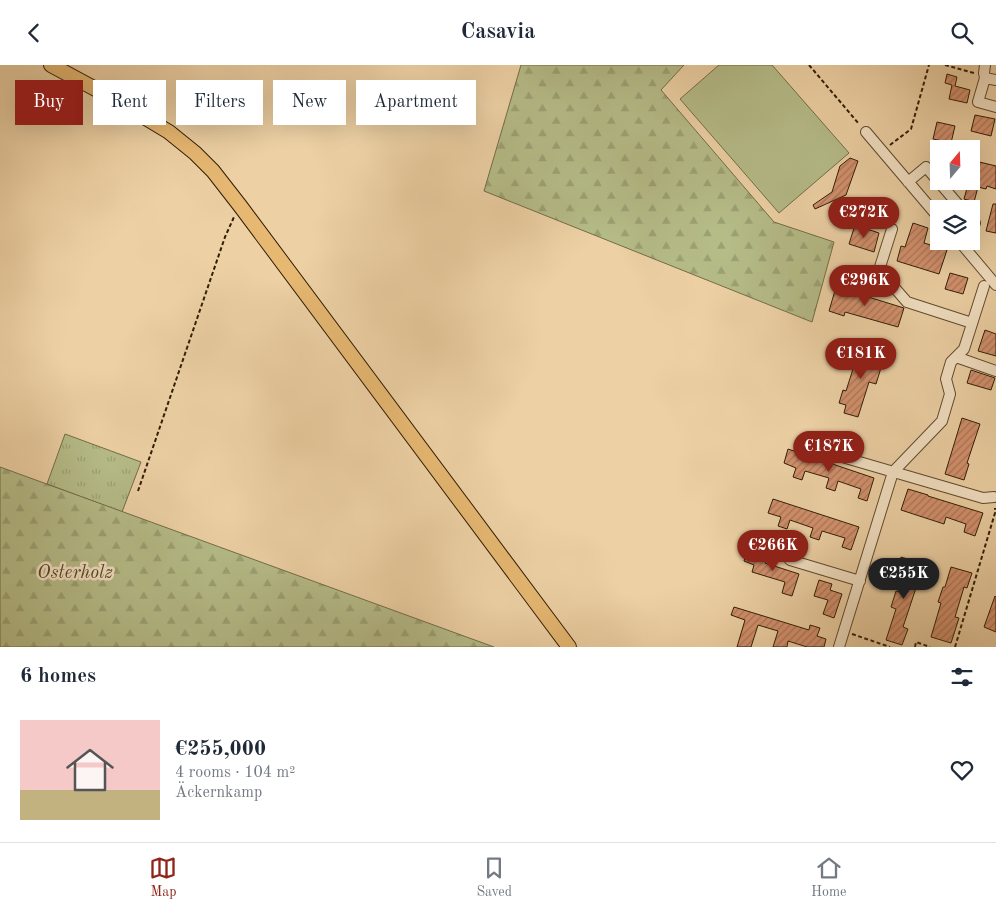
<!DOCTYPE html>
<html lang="en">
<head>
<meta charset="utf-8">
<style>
	body { margin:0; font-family:"Old Standard TT",serif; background:#f6f6f7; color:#1f2937; height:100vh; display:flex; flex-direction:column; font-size:19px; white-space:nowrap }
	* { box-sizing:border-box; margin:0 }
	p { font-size:16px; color:#747a83 }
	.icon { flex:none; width:28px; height:28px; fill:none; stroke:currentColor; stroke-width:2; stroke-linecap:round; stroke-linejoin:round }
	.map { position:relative; height:582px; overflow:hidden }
	.details { display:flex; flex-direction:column; background:#fff; flex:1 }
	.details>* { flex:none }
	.top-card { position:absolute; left:15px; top:15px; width:500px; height:45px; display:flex; gap:10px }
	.needle { width:32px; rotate:19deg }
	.fabs { position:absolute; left:930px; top:75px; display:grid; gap:10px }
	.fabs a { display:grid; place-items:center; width:50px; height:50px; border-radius:0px; background:#fff; box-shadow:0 5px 20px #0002; font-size:25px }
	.price { position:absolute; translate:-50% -42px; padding:0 11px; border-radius:18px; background:#8f2418; color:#fff; font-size:16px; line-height:32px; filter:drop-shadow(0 1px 2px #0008) }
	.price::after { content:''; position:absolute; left:50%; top:30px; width:15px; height:11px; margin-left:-8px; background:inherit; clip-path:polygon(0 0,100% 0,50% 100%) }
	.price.active { background:#222; color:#fff }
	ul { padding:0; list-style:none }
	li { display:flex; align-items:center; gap:15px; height:125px; padding:0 20px }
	li span { display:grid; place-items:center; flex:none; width:140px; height:100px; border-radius:0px; color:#555 }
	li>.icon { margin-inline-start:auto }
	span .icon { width:60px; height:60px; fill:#fffc; stroke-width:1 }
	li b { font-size:21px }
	h2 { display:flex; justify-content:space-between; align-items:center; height:60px; padding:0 20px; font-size:21px }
	.pill { padding:0 18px; border-radius:0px; background:#fff; box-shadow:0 5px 20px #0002; font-size:18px; line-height:45px }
	.pill.active { background:#8f2418; color:#fff }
	header { display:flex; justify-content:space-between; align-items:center; height:65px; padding:0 20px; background:#fff; font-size:22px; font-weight:700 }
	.dock { display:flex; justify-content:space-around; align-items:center; height:70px; border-top:1px solid #e0e1e3; background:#fff; font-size:14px; color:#747a83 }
	.dock a { display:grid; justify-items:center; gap:2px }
	.dock .active { color:#8f2418 }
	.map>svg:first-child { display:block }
	.grass { fill:url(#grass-tufts); stroke:#736c47 }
	.forest { fill:url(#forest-firs); stroke:#736c47 }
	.pitch { fill:#b5bc88; stroke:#736c47 }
	.building { fill:url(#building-hatch); stroke:#311d06 }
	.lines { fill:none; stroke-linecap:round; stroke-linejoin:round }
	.minor-casing { stroke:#604a2e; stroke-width:12 }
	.major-casing { stroke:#311d06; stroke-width:16 }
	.path { stroke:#311d06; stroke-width:2; stroke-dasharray:4 2.5; stroke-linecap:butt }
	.minor { stroke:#f3e1c4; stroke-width:10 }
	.major { stroke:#e6b872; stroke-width:14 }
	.labels { text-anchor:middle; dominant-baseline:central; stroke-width:5; stroke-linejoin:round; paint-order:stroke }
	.park-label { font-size:19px; font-style:italic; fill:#524526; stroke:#f3e1c4 }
</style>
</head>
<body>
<header><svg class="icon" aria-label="back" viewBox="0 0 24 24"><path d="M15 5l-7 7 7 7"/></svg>Casavia<svg class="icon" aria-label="search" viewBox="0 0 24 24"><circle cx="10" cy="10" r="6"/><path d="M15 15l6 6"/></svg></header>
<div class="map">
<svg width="996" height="582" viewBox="0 0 996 582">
	<defs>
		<pattern id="grass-tufts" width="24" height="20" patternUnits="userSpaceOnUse" patternTransform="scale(1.25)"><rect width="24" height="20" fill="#b5bc88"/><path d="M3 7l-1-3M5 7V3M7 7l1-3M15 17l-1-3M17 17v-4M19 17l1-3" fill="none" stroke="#9ca174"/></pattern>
		<pattern id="forest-firs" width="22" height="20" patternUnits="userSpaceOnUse" patternTransform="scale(1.25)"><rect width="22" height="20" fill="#b5bc88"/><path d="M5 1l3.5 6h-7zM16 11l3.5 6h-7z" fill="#9ca174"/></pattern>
		<pattern id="building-hatch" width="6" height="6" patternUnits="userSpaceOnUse" patternTransform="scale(1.25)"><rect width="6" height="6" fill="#d3916e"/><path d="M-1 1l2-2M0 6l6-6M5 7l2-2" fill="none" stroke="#ac7658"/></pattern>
	</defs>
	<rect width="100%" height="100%" fill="#edd1a5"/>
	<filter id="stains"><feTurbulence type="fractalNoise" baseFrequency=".004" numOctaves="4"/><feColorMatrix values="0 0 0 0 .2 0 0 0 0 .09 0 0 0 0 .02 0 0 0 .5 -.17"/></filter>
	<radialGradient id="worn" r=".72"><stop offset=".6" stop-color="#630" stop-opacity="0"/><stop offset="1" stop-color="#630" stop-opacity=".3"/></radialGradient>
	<!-- grass -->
	<path class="grass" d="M65,369L141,397L122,447L47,419Z"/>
	<!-- forest -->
	<path class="forest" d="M521,0H684L661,25L774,157L834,177L812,257L484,126Z
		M0,402L494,582H0Z"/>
	<!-- pitch -->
	<path class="pitch" d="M719,0H772L849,88L779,148L680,34Z"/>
	<!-- building -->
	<path class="building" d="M947,9L957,12L955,21L970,25L967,38L949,34L952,20L945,18Z
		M975,50L995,54L991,71L971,66Z
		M937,57L955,61L951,78L933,74Z
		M850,93L858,96L846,130L815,144L813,140L832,127L840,101Z
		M971,95L996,101V124L987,121L986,124L978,122L974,137L964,134L969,116H971Z
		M993,139H996V168L986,166Z
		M913,158L928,163L924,178L947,185L939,209L897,196L901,181L905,182Z
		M855,160L879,168L874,187L849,179Z
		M950,208L968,213L963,229L945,224Z
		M836,222L904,243L898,262L845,247L844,251L829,246Z
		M985,265L996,269V291L978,286Z
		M860,282L885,290L876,319L869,317L858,352L844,348L846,340L839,338L843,325L846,326Z
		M971,305L995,313L991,325L967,318Z
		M962,353L980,359L967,398L969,399L964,415L945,409Z
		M788,384L874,413L867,436L858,433L861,424L838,416L835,426L826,423L829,413L805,406L802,415L793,412L796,403L784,398Z
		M908,424L928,430V431L983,448L975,471L964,467L966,459L946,452L944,459L901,445Z
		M773,434L859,462L851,485L842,482L845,473L822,466L819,475L810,472L813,463L790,455L787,464L778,461L781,452L768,448Z
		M747,486L767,493L765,498L799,509L792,531L782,528L785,517L752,507L754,500L744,496Z
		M901,492L924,499L903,562L908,564L902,580L886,575L896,544L891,542L896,526L904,528L910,510L897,506Z
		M951,502L972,508L967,523L964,522L955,552L959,553L951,578L931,572L941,538L938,537L943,522H945Z
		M819,515L832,519L830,525L842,529L834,553L823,549L828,535L814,531Z
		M995,531L996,532V567L984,562Z
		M734,542L809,565L810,560L820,563L817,571L826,574L824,582H807L788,576L787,582H773L778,566L758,560L751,582H737L745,555L731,550Z"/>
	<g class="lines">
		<!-- minor casing -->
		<g class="minor-casing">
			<path id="minor" d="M985,13L984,8L985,0
				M996,15L985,13L978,37L996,42
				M866,67L939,153
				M908,117L926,102L962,144
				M971,154L975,158L971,167
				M892,164L879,205L907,237L972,258
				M959,176L996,220
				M956,292L996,306
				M827,379L832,389L983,433L994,432
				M784,487L790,495L860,516
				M839,582L893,407L942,356L950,329L946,314L951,297L964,284L984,221"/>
		</g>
		<!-- major casing -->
		<g class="major-casing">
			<path id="major" d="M51,0L116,35L169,67L195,88L213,106L241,142L569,582"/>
		</g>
		<!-- path -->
		<path class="path" d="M809,0L859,59
			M945,0L974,8
			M890,80L911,64L929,0
			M138,426L225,172L234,152
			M852,569L890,582
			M915,582L916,577L930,582
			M955,582L995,448V443"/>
		<!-- minor -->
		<use href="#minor" class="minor"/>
		<!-- major -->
		<use href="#major" class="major"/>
	</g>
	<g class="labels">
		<!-- park labels -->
		<g class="park-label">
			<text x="75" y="508">Osterholz</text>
		</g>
	</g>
	<rect width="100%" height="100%" filter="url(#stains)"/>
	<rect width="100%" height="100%" fill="url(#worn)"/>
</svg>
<div class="fabs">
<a><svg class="needle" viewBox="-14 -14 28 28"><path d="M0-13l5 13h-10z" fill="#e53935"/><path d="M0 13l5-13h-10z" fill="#747a83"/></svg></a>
<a><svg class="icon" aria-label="layers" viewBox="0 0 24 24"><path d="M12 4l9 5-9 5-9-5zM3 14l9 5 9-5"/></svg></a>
</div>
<b class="price" style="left:864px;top:174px">€272K</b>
<b class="price" style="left:865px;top:242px">€296K</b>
<b class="price" style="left:861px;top:315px">€181K</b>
<b class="price" style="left:829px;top:408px">€187K</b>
<b class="price" style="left:773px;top:507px">€266K</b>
<b class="price active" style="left:904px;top:535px">€255K</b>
<div class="top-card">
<a class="pill active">Buy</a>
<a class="pill">Rent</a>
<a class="pill">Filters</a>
<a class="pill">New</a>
<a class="pill">Apartment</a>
</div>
</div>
<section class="details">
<h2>6 homes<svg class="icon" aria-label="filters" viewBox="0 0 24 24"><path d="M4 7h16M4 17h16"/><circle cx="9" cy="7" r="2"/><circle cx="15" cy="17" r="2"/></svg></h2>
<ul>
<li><span style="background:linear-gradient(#f6c9c9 70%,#c2b280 0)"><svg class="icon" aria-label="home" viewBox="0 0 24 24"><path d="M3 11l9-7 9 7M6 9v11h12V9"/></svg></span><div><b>€255,000</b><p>4 rooms · 104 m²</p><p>Äckernkamp</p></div><svg class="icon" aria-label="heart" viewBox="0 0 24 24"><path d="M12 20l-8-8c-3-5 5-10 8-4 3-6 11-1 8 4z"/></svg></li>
</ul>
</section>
<nav class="dock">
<a class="active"><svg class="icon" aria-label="map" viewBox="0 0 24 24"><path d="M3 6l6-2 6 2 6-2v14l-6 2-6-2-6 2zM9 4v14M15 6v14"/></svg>Map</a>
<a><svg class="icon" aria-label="saved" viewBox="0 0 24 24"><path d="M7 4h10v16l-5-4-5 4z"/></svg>Saved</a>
<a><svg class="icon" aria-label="home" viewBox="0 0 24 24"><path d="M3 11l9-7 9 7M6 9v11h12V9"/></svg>Home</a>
</nav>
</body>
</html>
